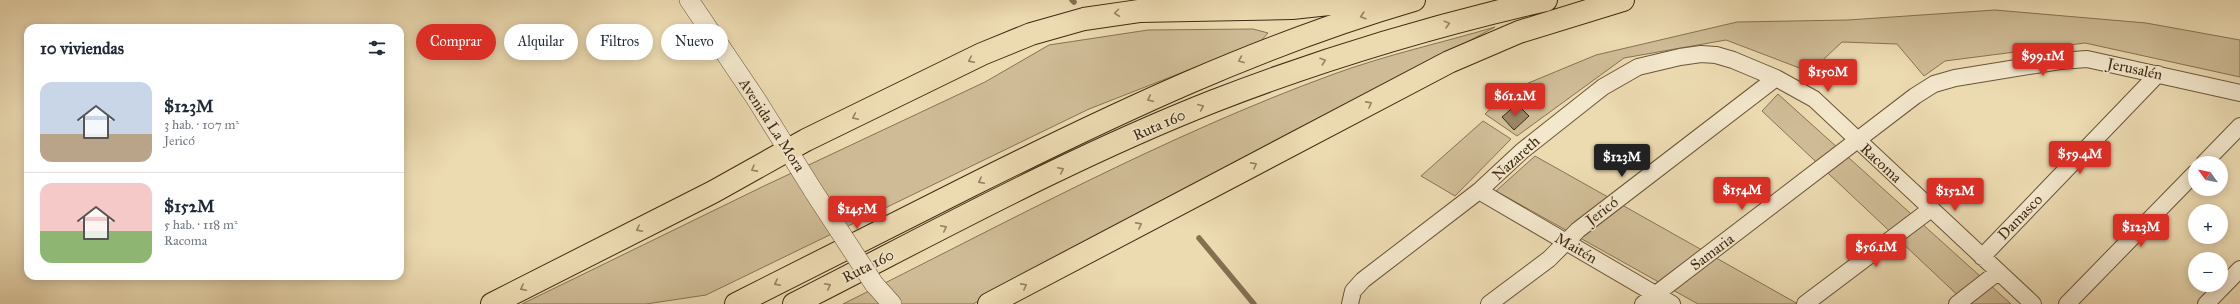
<!DOCTYPE html>
<html lang="es">
<head>
<meta charset="utf-8">
<style>
	body { margin:0; font-family:"IM FELL Great Primer",serif; background:#f2f2f3; color:#1f2937; height:100vh; display:flex; flex-direction:column; font-size:15px; white-space:nowrap }
	* { box-sizing:border-box; margin:0 }
	p { font-size:13px; color:#747a83 }
	.icon { flex:none; width:22px; height:22px; fill:none; stroke:currentColor; stroke-width:2; stroke-linecap:round; stroke-linejoin:round }
	.map { position:relative; flex:1; overflow:hidden }
	.details { position:absolute; left:24px; top:24px; width:380px; height:256px; display:flex; flex-direction:column; background:#fff; border-radius:12px; box-shadow:0 2px 10px #0003 }
	.details>* { flex:none }
	.guide { position:absolute; left:416px; top:24px; width:380px; height:36px; display:flex; gap:8px }
	.needle { width:26px; rotate:303deg }
	.fabs { position:absolute; left:2188px; top:156px; display:grid; gap:8px }
	.fabs a { display:grid; place-items:center; width:40px; height:40px; border-radius:50%; background:#fff; box-shadow:0 2px 10px #0003; font-size:20px }
	.price { position:absolute; translate:-50% -34px; padding:0 9px; border-radius:4px; background:#d93025; color:#fff; font-size:13px; line-height:26px; filter:drop-shadow(0 1px 2px #0008) }
	.price::after { content:''; position:absolute; left:50%; top:24px; width:12px; height:9px; margin-left:-6px; background:inherit; clip-path:polygon(0 0,100% 0,50% 100%) }
	.price.current { background:#222; color:#fff }
	ul { padding:0; list-style:none }
	li { display:flex; align-items:center; gap:12px; height:100px; padding:0 16px }
	li+li { border-top:1px solid #e0e1e3 }
	li span { display:grid; place-items:center; flex:none; width:112px; height:80px; border-radius:12px; color:#555 }
	li>.icon { margin-inline-start:auto }
	span .icon { width:48px; height:48px; fill:#fffc; stroke-width:1 }
	li b { font-size:17px }
	h2 { display:flex; justify-content:space-between; align-items:center; height:48px; padding:0 16px; font-size:17px }
	.chip { padding:0 14px; border-radius:18px; background:#fff; box-shadow:0 2px 10px #0003; font-size:14px; line-height:36px }
	.chip.current { background:#d93025; color:#fff }
	.map>svg:first-child { display:block }
	.green { fill:#cfbc96; stroke:#877354 }
	.lines { fill:none; stroke-linecap:round; stroke-linejoin:round }
	.stream { stroke:#837051; stroke-width:5.5 }
	.building { fill:#998665; stroke:#3f2a12 }
	.minor-casing { stroke:#6a563a; stroke-width:18 }
	.tertiary-casing { stroke:#6a563a; stroke-width:20 }
	.motorway-casing { stroke:#3f2a12; stroke-width:24 }
	.minor { stroke:#f3e7cc; stroke-width:16 }
	.tertiary { stroke:#f3e7cc; stroke-width:19 }
	.motorway { stroke:#ecdab1; stroke-width:22 }
	.tertiary-bridge-casing { stroke:#6a563a; stroke-width:20; stroke-linecap:butt }
	.tertiary-bridge { stroke:#f3e7cc; stroke-width:19 }
	.oneway { stroke:#968262 }
	.labels { text-anchor:middle; dominant-baseline:central; stroke-width:3; stroke-linejoin:round; paint-order:stroke }
	.street-label { font-size:15px; fill:#3f2a12; stroke:#f3e7cc }
</style>
</head>
<body>
<div class="map">
<svg width="2240" height="304" viewBox="0 0 2240 304">
	<rect width="100%" height="100%" fill="#ecdab1"/>
	<filter id="stains"><feTurbulence type="fractalNoise" baseFrequency=".005" numOctaves="4"/><feColorMatrix values="0 0 0 0 .2 0 0 0 0 .09 0 0 0 0 .02 0 0 0 .5 -.17"/></filter>
	<radialGradient id="worn" r=".72"><stop offset=".6" stop-color="#630" stop-opacity="0"/><stop offset="1" stop-color="#630" stop-opacity=".3"/></radialGradient>
	<!-- green -->
	<path class="green" d="M1995,10L2146,23L2240,40V77L2085,43L1945,61L1924,76L1897,44L1842,42L1810,72L1726,40L1624,58L1517,136L1485,114L1509,91L1596,55L1737,22L1848,20Z
		M1495,27L1291,138L973,304H843C1004,224 1164,136 1334,74C1386,55 1441,43 1495,27Z
		M1253,29L1268,33L1260,42L1089,109L706,295L646,304H522L764,186L985,82L1049,45L1148,30Z
		M1778,94L2011,304H1967L1762,111Z
		M1483,121L1511,139L1455,196L1421,176Z
		M1535,156L1798,304H1698L1496,191Z"/>
	<g class="lines">
		<!-- stream -->
		<path class="stream" d="M1072,0L1074,2
			M1199,238L1254,304"/>
	</g>
	<!-- building -->
	<path class="building" d="M1517,104L1529,116L1514,130L1502,117Z"/>
	<g class="lines">
		<!-- minor casing -->
		<g class="minor-casing">
			<path id="minor" d="M2204,163L2240,126
				M1479,191L1672,304
				M1982,257L2158,74
				M1350,304L1353,291L1363,280L1479,191L1522,151L1603,87L1638,67L1680,57L1701,54L1716,55L1733,60L1776,78L1814,99L2033,304
				M1489,304L1549,259L1578,230L1776,78
				M1643,304L1915,96L1934,84L1955,78L2060,61L2087,59L2240,93
				M1805,304L1931,209
				M1957,304L1998,272
				M2067,304L2195,173
				M2206,304L2240,269"/>
		</g>
		<!-- tertiary casing -->
		<g class="tertiary-casing">
			<path id="tertiary" d="M689,0L756,99L814,192
				M874,284L892,304"/>
		</g>
		<!-- motorway casing -->
		<g class="motorway-casing">
			<path id="motorway" d="M492,304L713,192L806,140L982,54L1031,34L1084,19L1139,11L1292,8L1366,0
				M736,304C814,265 892,226 970,186C1114,114 1259,45 1414,0
				M794,304C932,234 1069,158 1214,101C1322,59 1432,26 1546,0
				M989,304L1449,62L1519,32L1623,0"/>
		</g>
		<!-- minor -->
		<use href="#minor" class="minor"/>
		<!-- tertiary -->
		<use href="#tertiary" class="tertiary"/>
		<!-- motorway -->
		<use href="#motorway" class="motorway"/>
		<!-- tertiary-bridge casing -->
		<g class="tertiary-bridge-casing">
			<path id="tertiary-bridge" d="M814,192L874,284"/>
		</g>
		<!-- tertiary-bridge -->
		<use href="#tertiary-bridge" class="tertiary-bridge"/>
	</g>
	<!-- one-way arrows -->
	<defs><path id="oneway-chevron" d="M-2-3.5L2.5 0L-2 3.5" fill="none" stroke-width="1.6" stroke-linecap="round" stroke-linejoin="round"/></defs>
	<g class="oneway">
		<use href="#oneway-chevron" transform="translate(1117 13) rotate(173)"/>
		<use href="#oneway-chevron" transform="translate(1363 16) rotate(163)"/>
		<use href="#oneway-chevron" transform="translate(1447 24) rotate(-15)"/>
		<use href="#oneway-chevron" transform="translate(971 60) rotate(154)"/>
		<use href="#oneway-chevron" transform="translate(1241 60) rotate(158)"/>
		<use href="#oneway-chevron" transform="translate(1323 61) rotate(-19)"/>
		<use href="#oneway-chevron" transform="translate(1150 99) rotate(155)"/>
		<use href="#oneway-chevron" transform="translate(1369 104) rotate(-28)"/>
		<use href="#oneway-chevron" transform="translate(1201 107) rotate(-23)"/>
		<use href="#oneway-chevron" transform="translate(855 117) rotate(155)"/>
		<use href="#oneway-chevron" transform="translate(1254 165) rotate(-28)"/>
		<use href="#oneway-chevron" transform="translate(754 169) rotate(151)"/>
		<use href="#oneway-chevron" transform="translate(1061 170) rotate(-26)"/>
		<use href="#oneway-chevron" transform="translate(981 181) rotate(153)"/>
		<use href="#oneway-chevron" transform="translate(1139 225) rotate(-28)"/>
		<use href="#oneway-chevron" transform="translate(944 228) rotate(-27)"/>
		<use href="#oneway-chevron" transform="translate(639 229) rotate(153)"/>
		<use href="#oneway-chevron" transform="translate(777 283) rotate(153)"/>
		<use href="#oneway-chevron" transform="translate(828 286) rotate(-27)"/>
		<use href="#oneway-chevron" transform="translate(1024 286) rotate(-28)"/>
		<use href="#oneway-chevron" transform="translate(523 288) rotate(153)"/>
	</g>
	<g class="labels">
		<!-- street labels -->
		<g class="street-label">
			<text transform="translate(2135 69) rotate(12)">Jerusalén</text>
			<text transform="translate(772 125) rotate(57)">Avenida La Mora</text>
			<text transform="translate(1159 125) rotate(-24)">Ruta 160</text>
			<text transform="translate(1516 158) rotate(-42)">Nazareth</text>
			<text transform="translate(1881 163) rotate(43)">Racoma</text>
			<text transform="translate(1602 211) rotate(-37)">Jericó</text>
			<text transform="translate(2020 217) rotate(-46)">Damasco</text>
			<text transform="translate(1576 248) rotate(30)">Maitén</text>
			<text transform="translate(1712 252) rotate(-37)">Samaria</text>
			<text transform="translate(868 266) rotate(-27)">Ruta 160</text>
		</g>
	</g>
	<rect width="100%" height="100%" filter="url(#stains)"/>
	<rect width="100%" height="100%" fill="url(#worn)"/>
</svg>
<div class="fabs">
<a><svg class="needle" viewBox="-14 -14 28 28"><path d="M0-13l5 13h-10z" fill="#e53935"/><path d="M0 13l5-13h-10z" fill="#747a83"/></svg></a>
<a>+</a>
<a>−</a>
</div>
<b class="price" style="left:2043px;top:77px">$99.1M</b>
<b class="price" style="left:1828px;top:93px">$150M</b>
<b class="price" style="left:1515px;top:117px">$61.2M</b>
<b class="price" style="left:2080px;top:175px">$59.4M</b>
<b class="price current" style="left:1622px;top:178px">$123M</b>
<b class="price" style="left:1742px;top:211px">$154M</b>
<b class="price" style="left:1955px;top:212px">$152M</b>
<b class="price" style="left:857px;top:230px">$145M</b>
<b class="price" style="left:2141px;top:248px">$123M</b>
<b class="price" style="left:1876px;top:268px">$56.1M</b>
<div class="guide">
<a class="chip current">Comprar</a>
<a class="chip">Alquilar</a>
<a class="chip">Filtros</a>
<a class="chip">Nuevo</a>
</div>
<section class="details">
<h2>10 viviendas<svg class="icon" aria-label="filters" viewBox="0 0 24 24"><path d="M4 7h16M4 17h16"/><circle cx="9" cy="7" r="2"/><circle cx="15" cy="17" r="2"/></svg></h2>
<ul>
<li><span style="background:linear-gradient(#c9d6e8 65%,#b9a48a 0)"><svg class="icon" aria-label="home" viewBox="0 0 24 24"><path d="M3 11l9-7 9 7M6 9v11h12V9"/></svg></span><div><b>$123M</b><p>3 hab. · 107 m²</p><p>Jericó</p></div></li>
<li><span style="background:linear-gradient(#f6c9c9 60%,#8fb573 0)"><svg class="icon" aria-label="home" viewBox="0 0 24 24"><path d="M3 11l9-7 9 7M6 9v11h12V9"/></svg></span><div><b>$152M</b><p>5 hab. · 118 m²</p><p>Racoma</p></div></li>
</ul>
</section>
</div>
</body>
</html>
